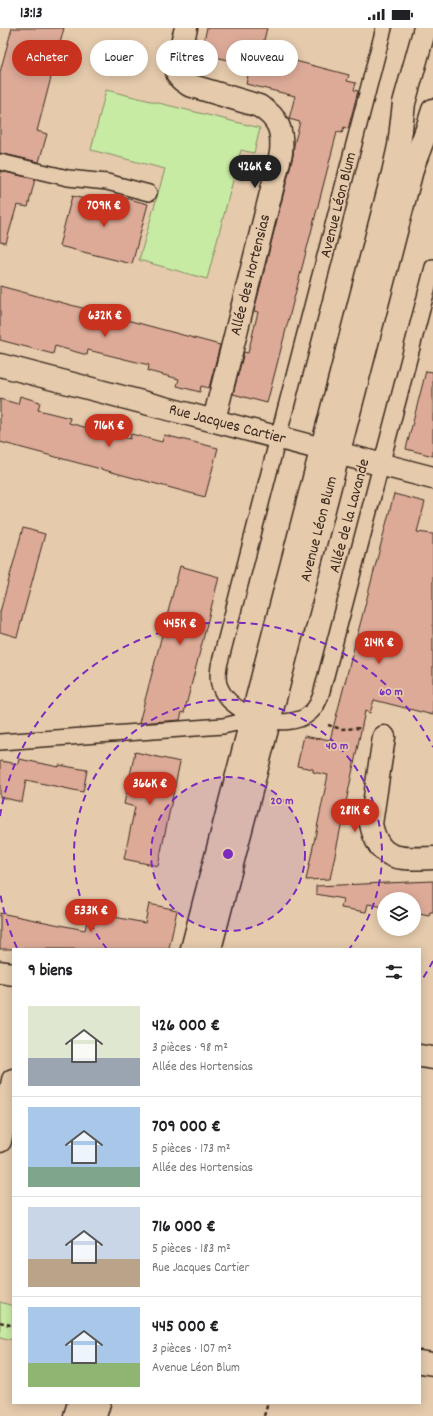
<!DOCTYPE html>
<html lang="fr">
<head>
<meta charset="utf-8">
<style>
	body { margin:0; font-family:Dekko,sans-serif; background:#f6f6f6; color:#202124; height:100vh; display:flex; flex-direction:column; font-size:15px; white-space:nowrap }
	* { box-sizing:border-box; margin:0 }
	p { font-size:13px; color:#757577 }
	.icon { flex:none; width:22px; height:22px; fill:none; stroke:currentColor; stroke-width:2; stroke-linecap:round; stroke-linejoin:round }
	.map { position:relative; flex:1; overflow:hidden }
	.drawer { position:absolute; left:12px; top:920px; width:409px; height:456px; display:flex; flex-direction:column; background:#fff; border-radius:0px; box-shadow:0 2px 10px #0003 }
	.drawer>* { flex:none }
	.banner { position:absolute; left:12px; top:12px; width:409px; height:36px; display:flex; gap:8px }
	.tools { position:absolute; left:377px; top:864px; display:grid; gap:8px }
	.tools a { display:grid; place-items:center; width:44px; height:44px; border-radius:50%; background:#fff; box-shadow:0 2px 10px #0003; font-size:20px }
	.price { position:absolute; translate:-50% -34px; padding:0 9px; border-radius:14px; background:#c8321e; color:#fff; font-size:13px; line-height:26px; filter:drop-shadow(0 1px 2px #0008) }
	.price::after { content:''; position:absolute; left:50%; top:24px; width:12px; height:9px; margin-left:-6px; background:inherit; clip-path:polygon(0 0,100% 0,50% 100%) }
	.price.current { background:#222; color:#fff }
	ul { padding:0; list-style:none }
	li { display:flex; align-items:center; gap:12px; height:100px; padding:0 16px }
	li+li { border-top:1px solid #e0e0e0 }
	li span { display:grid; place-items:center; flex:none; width:112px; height:80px; border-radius:0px; color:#555 }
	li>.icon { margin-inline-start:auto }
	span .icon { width:48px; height:48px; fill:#fffc; stroke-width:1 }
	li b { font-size:17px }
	h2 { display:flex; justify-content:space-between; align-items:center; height:48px; padding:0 16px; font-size:17px }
	.tag { padding:0 14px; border-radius:18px; background:#fff; box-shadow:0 2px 10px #0003; font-size:14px; line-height:36px }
	.tag.current { background:#c8321e; color:#fff }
	.status { display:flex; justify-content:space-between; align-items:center; height:28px; padding:0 20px; background:#fff; direction:ltr }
	.status svg { height:11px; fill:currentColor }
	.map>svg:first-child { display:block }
	.green { fill:#c8eba4; stroke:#828a61 }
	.building { fill:#ddaa98; stroke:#3b2a1e }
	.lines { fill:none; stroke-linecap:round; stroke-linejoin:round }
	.lane-casing { stroke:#3b2a1e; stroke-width:18 }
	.street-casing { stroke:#3b2a1e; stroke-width:25 }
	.primary-casing { stroke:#3b2a1e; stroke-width:25 }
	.path { stroke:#3b2a1e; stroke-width:2.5; stroke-dasharray:4 3; stroke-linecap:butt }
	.lane { stroke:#e5caac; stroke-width:15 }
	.street { stroke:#e5caac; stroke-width:22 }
	.primary { stroke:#e5caac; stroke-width:22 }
	.ring { fill:none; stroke:#7b2cbf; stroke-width:2; stroke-dasharray:7 5 }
	.labels { text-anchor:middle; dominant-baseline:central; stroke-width:3.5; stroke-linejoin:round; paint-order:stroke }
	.street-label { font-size:16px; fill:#3b2a1e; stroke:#e5caac }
	.centre { fill:#7b2cbf; stroke:#e5caac; stroke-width:2 }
	.ring-label { font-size:12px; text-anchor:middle; font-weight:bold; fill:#7b2cbf; stroke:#e5caac; stroke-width:3.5; stroke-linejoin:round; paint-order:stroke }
</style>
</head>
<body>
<div class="status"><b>13:13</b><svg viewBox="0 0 49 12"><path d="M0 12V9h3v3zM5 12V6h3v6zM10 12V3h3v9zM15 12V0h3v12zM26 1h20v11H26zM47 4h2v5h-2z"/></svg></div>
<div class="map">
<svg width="433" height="1388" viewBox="0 0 433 1388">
	<rect width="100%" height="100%" fill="#e5caac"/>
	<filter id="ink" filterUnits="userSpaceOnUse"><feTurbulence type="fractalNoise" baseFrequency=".025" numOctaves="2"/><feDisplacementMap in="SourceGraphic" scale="8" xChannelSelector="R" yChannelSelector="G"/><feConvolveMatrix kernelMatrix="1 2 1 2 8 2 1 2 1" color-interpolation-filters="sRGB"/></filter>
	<g filter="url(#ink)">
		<!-- green -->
		<path class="green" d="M106,62L260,100L254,125L241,122L207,251L139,232L165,141L91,122Z
			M0,1274L13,1278V1312L0,1309Z"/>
		<!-- building -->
		<path class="building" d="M12,0H64L37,103L47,106L39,134L0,125V44Z
			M207,0H267L261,24L349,47L347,53L356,55L354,62L358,63L348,101L344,99L342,105L337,104L267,375L233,366L244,324L248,325L258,284L254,283L293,128L294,117L300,94L289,91L295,68L246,56L250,38L201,25Z
			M0,143L35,151L28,179L17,177L6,215L0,214Z
			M72,168L122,180L125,170L148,176L132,236L59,218Z
			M0,258L220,317L209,360L201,358L200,364L177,358L179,351L148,343L149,337L88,322L87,327L55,318L53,326L0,312Z
			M426,343L433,344V428L406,421Z
			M20,368L40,374L38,382L70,390L69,395L130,411L131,406L162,414L164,407L218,420L205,469L0,414V371L18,376Z
			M394,466L425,474L417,504L433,506V687L374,672L370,685L365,683L330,851L306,852L328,747L313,744V741L297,738L304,708L319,711L320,710L330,712Z
			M23,500L45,506L17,609L0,604V584Z
			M180,538L219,549L189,666L184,685L182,684L180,692L139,695Z
			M135,724L180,734L158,838L124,831L135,779L124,776Z
			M19,731L59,739V737L87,742L83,764L26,752L22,774L0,769V733L18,736Z
			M433,853V884H430L429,888L414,885V871H384V879L368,876L366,884L341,880L343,871L316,866V858Z
			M149,876L177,882L169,921H0V885L85,902L89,884L145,895Z"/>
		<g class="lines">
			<!-- lane casing -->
			<g class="lane-casing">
				<path id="lane" d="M384,0L219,638C218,645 217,653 220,659C231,688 287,705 310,685C317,679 320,671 322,663L433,239
					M0,134L68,150L107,154L149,165
					M0,714L223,698L236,695L252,688"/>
			</g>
			<!-- street casing -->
			<g class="street-casing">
				<g id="street">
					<path d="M186,0C184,10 173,38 178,47C180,52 185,54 189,57L259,78C279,90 283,103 281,125L214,392"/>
					<path id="s1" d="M0,337L433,450"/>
					<path d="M384,709L371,796C379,834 400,831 433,830"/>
					<path d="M0,944L13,946"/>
					<path d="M420,1028L433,1030"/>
					<path d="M0,1113L13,1052"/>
					<path d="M420,1334L433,1336"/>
				</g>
			</g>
			<!-- primary casing -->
			<g class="primary-casing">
				<g id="primary">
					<path d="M192,921L393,145L399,118L404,75L425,0"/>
					<path id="s2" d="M210,921L413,138L426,104L433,82"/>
					<path d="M75,1388L79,1375"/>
					<path d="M95,1388L99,1375"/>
				</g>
			</g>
			<!-- path -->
			<path class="path" d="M328,697L341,701L362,700
				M0,1294L13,1298
				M264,1388L268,1375"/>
			<!-- lane -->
			<use href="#lane" class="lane"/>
			<!-- street -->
			<use href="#street" class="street"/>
			<!-- primary -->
			<use href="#primary" class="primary"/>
		</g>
	</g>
	<!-- distance rings -->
	<circle cx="228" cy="826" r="77" fill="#7b2cbf" fill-opacity=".12"/>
	<g class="ring">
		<circle cx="228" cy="826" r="77"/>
		<path d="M107 921A154 154 0 1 1 349 921"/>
		<path d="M433 933A231 231 0 0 1 421 953M17 920A231 231 0 0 1 0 864M0 788A231 231 0 0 1 433 719"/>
	</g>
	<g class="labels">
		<!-- street labels -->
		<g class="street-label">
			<text transform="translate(339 177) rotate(-76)">Avenue Léon Blum</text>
			<text transform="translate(251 247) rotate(-76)">Allée des Hortensias</text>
			<text stroke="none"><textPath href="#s1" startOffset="235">Rue Jacques Cartier</textPath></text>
			<text transform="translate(350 488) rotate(-75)">Allée de la Lavande</text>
			<text stroke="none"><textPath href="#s2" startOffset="434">Avenue Léon Blum</textPath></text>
		</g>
	</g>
	<circle cx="228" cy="826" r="6" class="centre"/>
	<g class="ring-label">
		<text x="391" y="667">60 m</text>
		<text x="337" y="721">40 m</text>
		<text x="282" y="776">20 m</text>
	</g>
</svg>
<div class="tools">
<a><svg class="icon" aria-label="layers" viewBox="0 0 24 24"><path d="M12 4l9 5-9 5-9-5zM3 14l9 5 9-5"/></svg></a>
</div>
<b class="price current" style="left:255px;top:161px">426K €</b>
<b class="price" style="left:104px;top:200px">709K €</b>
<b class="price" style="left:105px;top:310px">632K €</b>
<b class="price" style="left:109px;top:420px">716K €</b>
<b class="price" style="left:180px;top:618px">445K €</b>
<b class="price" style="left:379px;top:637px">214K €</b>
<b class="price" style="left:150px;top:778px">366K €</b>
<b class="price" style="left:355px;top:805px">281K €</b>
<b class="price" style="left:91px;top:905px">533K €</b>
<div class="banner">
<a class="tag current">Acheter</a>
<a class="tag">Louer</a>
<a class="tag">Filtres</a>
<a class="tag">Nouveau</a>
</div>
<section class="drawer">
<h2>9 biens<svg class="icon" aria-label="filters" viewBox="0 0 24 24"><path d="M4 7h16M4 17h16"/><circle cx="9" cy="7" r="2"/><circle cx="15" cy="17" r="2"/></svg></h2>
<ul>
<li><span style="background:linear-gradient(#dfe7d0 65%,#9aa5b1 0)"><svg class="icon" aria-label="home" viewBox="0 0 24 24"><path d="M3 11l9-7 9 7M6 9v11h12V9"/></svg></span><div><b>426 000 €</b><p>3 pièces · 98 m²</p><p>Allée des Hortensias</p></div></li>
<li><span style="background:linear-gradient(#a9c7e8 75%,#7fa58c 0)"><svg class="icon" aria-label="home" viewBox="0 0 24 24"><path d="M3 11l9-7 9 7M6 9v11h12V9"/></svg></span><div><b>709 000 €</b><p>5 pièces · 173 m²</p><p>Allée des Hortensias</p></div></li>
<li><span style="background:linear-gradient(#c9d6e8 65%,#b9a48a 0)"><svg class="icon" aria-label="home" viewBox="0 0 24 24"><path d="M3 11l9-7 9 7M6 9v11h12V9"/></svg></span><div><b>716 000 €</b><p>5 pièces · 183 m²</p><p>Rue Jacques Cartier</p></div></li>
<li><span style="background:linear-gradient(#a9c7e8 70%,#8fb573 0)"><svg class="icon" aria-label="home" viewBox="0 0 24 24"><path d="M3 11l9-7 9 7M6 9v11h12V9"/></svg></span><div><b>445 000 €</b><p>3 pièces · 107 m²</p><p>Avenue Léon Blum</p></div></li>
</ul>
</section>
</div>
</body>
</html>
